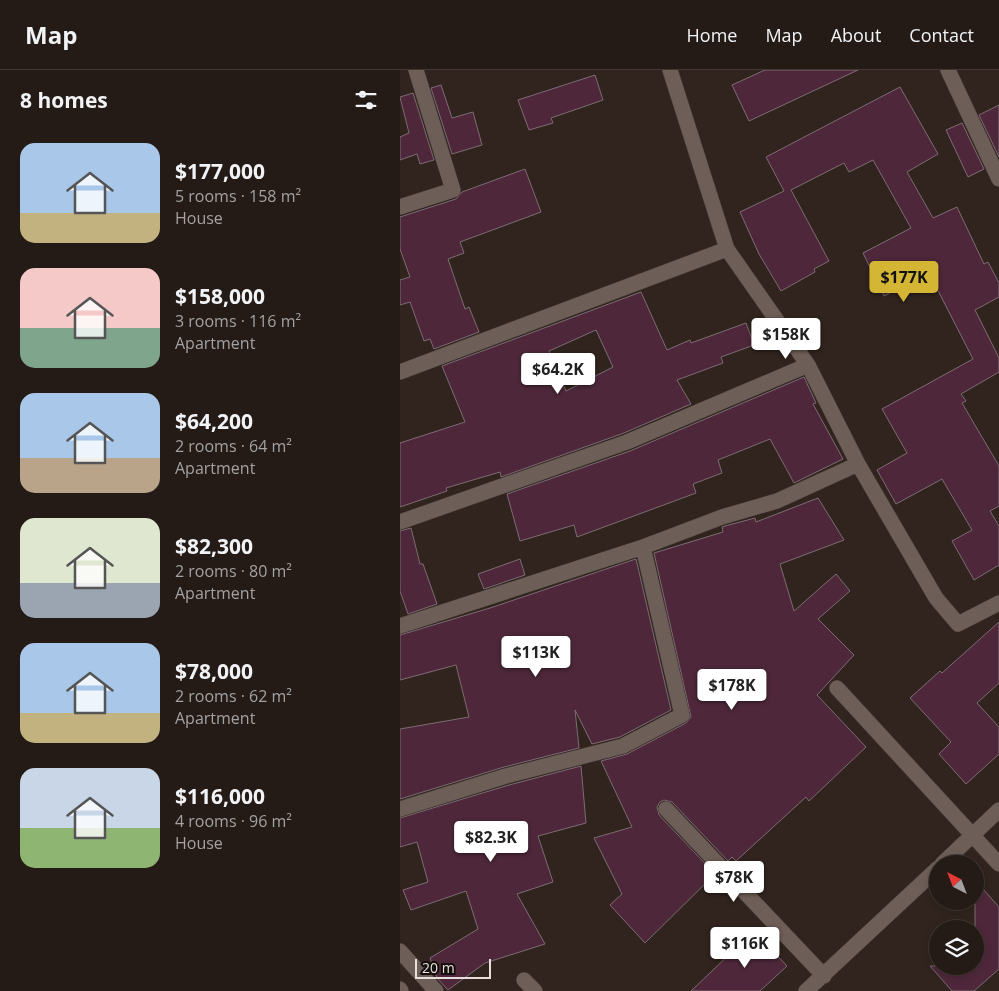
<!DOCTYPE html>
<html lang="en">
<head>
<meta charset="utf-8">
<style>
	body { margin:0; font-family:"Open Sans",sans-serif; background:#312823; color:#f1f3f6; height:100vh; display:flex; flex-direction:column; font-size:19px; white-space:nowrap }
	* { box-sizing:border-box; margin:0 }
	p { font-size:16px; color:#a3a1a1 }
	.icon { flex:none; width:28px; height:28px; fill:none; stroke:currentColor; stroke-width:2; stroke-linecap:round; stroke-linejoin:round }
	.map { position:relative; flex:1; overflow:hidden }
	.drawer { display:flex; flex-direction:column; background:#251b16; width:400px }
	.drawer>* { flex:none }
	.needle { width:32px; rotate:318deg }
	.fabs { position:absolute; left:529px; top:785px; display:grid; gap:10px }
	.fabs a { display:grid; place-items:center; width:55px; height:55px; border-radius:50%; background:#251b16; box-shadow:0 2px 8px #0003,0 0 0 1px #423935; font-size:25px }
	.scale { position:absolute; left:15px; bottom:12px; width:76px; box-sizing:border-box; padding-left:5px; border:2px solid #e8dfdc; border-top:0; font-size:14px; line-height:18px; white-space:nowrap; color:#e8dfdc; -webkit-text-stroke:4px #140e0c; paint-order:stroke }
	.price { position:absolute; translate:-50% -42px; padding:0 11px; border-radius:5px; background:#fff; color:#222; font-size:16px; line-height:32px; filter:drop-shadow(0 1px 2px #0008) }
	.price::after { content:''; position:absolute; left:50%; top:30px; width:15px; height:11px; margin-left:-8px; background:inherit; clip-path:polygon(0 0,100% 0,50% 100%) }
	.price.on { background:#d5b534; color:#111 }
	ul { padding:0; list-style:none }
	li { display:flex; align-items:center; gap:15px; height:125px; padding:0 20px }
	li span { display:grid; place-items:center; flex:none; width:140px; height:100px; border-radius:15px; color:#555 }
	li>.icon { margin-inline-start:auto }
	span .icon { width:60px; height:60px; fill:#fffc; stroke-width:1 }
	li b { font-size:21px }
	h2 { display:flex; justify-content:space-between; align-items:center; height:60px; padding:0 20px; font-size:21px }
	header { display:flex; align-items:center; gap:30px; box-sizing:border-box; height:70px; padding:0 25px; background:#251b16; border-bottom:1px solid #423935 }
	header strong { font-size:24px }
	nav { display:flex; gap:28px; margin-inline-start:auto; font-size:18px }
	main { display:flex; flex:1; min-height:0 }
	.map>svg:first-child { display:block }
	.building { fill:#4e283a; stroke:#7c6c73; fill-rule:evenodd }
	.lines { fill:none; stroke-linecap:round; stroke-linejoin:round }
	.street-casing { stroke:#4a3f3b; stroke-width:16 }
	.street { stroke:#6d5e58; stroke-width:15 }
</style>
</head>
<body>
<header>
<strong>Map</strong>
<nav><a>Home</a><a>Map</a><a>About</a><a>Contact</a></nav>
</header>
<main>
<section class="drawer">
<h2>8 homes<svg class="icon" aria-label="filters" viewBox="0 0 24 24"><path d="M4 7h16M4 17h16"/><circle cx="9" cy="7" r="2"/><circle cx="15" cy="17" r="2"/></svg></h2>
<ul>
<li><span style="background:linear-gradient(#a9c7e8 70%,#c2b280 0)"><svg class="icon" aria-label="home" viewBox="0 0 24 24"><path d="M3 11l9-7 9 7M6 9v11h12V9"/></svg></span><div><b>$177,000</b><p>5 rooms · 158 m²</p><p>House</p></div></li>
<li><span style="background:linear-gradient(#f6c9c9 60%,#7fa58c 0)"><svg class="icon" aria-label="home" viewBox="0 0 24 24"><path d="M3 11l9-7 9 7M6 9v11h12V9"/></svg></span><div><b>$158,000</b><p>3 rooms · 116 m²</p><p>Apartment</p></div></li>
<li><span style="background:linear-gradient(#a9c7e8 65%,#b9a48a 0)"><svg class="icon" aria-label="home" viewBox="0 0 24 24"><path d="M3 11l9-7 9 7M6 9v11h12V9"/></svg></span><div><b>$64,200</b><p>2 rooms · 64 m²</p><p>Apartment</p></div></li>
<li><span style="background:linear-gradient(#dfe7d0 65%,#9aa5b1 0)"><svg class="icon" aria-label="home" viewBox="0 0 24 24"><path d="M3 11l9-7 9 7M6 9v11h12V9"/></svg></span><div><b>$82,300</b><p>2 rooms · 80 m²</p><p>Apartment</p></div></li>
<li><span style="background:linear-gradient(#a9c7e8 70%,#c2b280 0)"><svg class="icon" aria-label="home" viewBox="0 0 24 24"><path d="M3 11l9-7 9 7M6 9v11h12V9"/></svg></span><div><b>$78,000</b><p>2 rooms · 62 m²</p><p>Apartment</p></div></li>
<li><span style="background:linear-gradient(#c9d6e8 60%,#8fb573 0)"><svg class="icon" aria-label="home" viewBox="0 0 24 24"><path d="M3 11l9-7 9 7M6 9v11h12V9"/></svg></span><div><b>$116,000</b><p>4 rooms · 96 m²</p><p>House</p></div></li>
</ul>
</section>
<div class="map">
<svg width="599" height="921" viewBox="0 0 599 921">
	<rect width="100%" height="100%" fill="#31241e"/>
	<!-- building -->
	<path class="building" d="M365,0H458L349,51L332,15Z
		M195,5L203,30L151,48L153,53L129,60L118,30Z
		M41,15L52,48L73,42L82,75L52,84L31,18Z
		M500,17L538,84L507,102L533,148L557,137L584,194L588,192L599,213V227L575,240L599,288V302L561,324L566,331L562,333L599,396V436L590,441L599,456V495L574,510L552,471L572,460L542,409L496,434L477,400L507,383L482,339L573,289L529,203L484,226L463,183L511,158L473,90L449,102L444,93L391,120L429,191L414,199L415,202L381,221L359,184L340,142L384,121L366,87Z
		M13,23L34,90L20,94L17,84L0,90V67L9,63L0,27Z
		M599,35V87L579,45Z
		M562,53L584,99L568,107L546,60Z
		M125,99L141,142L60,172L64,183L48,189L65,239L69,237L79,262L34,279L30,269L24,271L10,232L0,235V210L10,207L0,179V147L56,129L62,122Z
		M241,222L267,280L290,270L291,273L346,253L354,275L321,287L323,293L277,310L291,334L224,363L101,407L100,402L46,418L47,421L0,437V373L65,352L42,296ZM196,260L213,297L166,321L149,281Z
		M404,307L416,333L413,334L443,389L394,413L370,369L318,390L322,403L293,414L296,423L177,467L174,455L120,471L107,424L230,381Z
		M418,428L444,470L380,494L394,541L436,504L450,521L418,549L454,585L417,625L466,677L409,731L406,727L336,791L332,787L328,791L272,732L264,730L260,732L257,737L259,745L315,804L245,873L210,835L222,824L194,768L232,757L201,691L227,684L286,653L291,647L254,483L323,462L322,457L325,456L355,448L356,452Z
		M11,458L20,494H23L37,534L8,544L0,521V461Z
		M120,489L125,505L84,519L78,504Z
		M236,489L271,640L220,667L192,674L175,640L179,678L104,697L0,729V659L69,647L56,595L0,610V565L90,538Z
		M599,552V613L577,633L599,657V684L566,714L539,684L551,672L510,628L540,601L542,603Z
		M181,696L186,753L138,766L153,812L117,824L145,874L85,893L48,920L37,908L30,888L78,859L66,821L11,840L3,820L28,812L17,772L0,777V748L109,715Z
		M575,810L599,837V899L574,921H552L530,896H575Z
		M354,861L387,896L360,921H291Z"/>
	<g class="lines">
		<!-- street casing -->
		<g class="street-casing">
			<path id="street" d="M270,0L327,179L408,295L458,394L536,528L558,554L599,533
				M548,0L599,109
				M0,137L53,120L16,0
				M0,302L327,179
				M0,452L227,372L408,295
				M0,556L243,477L322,447L377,431L458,394
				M437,618L599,794
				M0,739L106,706L223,676L282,645L243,477
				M266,739L424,906
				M542,794L599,740
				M0,881L36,921
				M124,910L135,921
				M0,919L1,921
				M406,921L538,798"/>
		</g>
		<!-- street -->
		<use href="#street" class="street"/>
	</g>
</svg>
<div class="fabs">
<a><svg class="needle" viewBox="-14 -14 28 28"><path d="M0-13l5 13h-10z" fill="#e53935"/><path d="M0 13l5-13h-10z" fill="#a3a1a1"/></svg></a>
<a><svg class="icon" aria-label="layers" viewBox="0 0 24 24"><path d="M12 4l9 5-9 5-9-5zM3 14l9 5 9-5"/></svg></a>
</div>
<div class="scale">20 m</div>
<b class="price on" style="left:504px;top:233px">$177K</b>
<b class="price" style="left:386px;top:290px">$158K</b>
<b class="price" style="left:158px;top:325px">$64.2K</b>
<b class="price" style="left:136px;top:608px">$113K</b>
<b class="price" style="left:332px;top:641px">$178K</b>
<b class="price" style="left:91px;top:793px">$82.3K</b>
<b class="price" style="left:334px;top:833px">$78K</b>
<b class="price" style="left:345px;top:899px">$116K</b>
</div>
</main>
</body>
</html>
